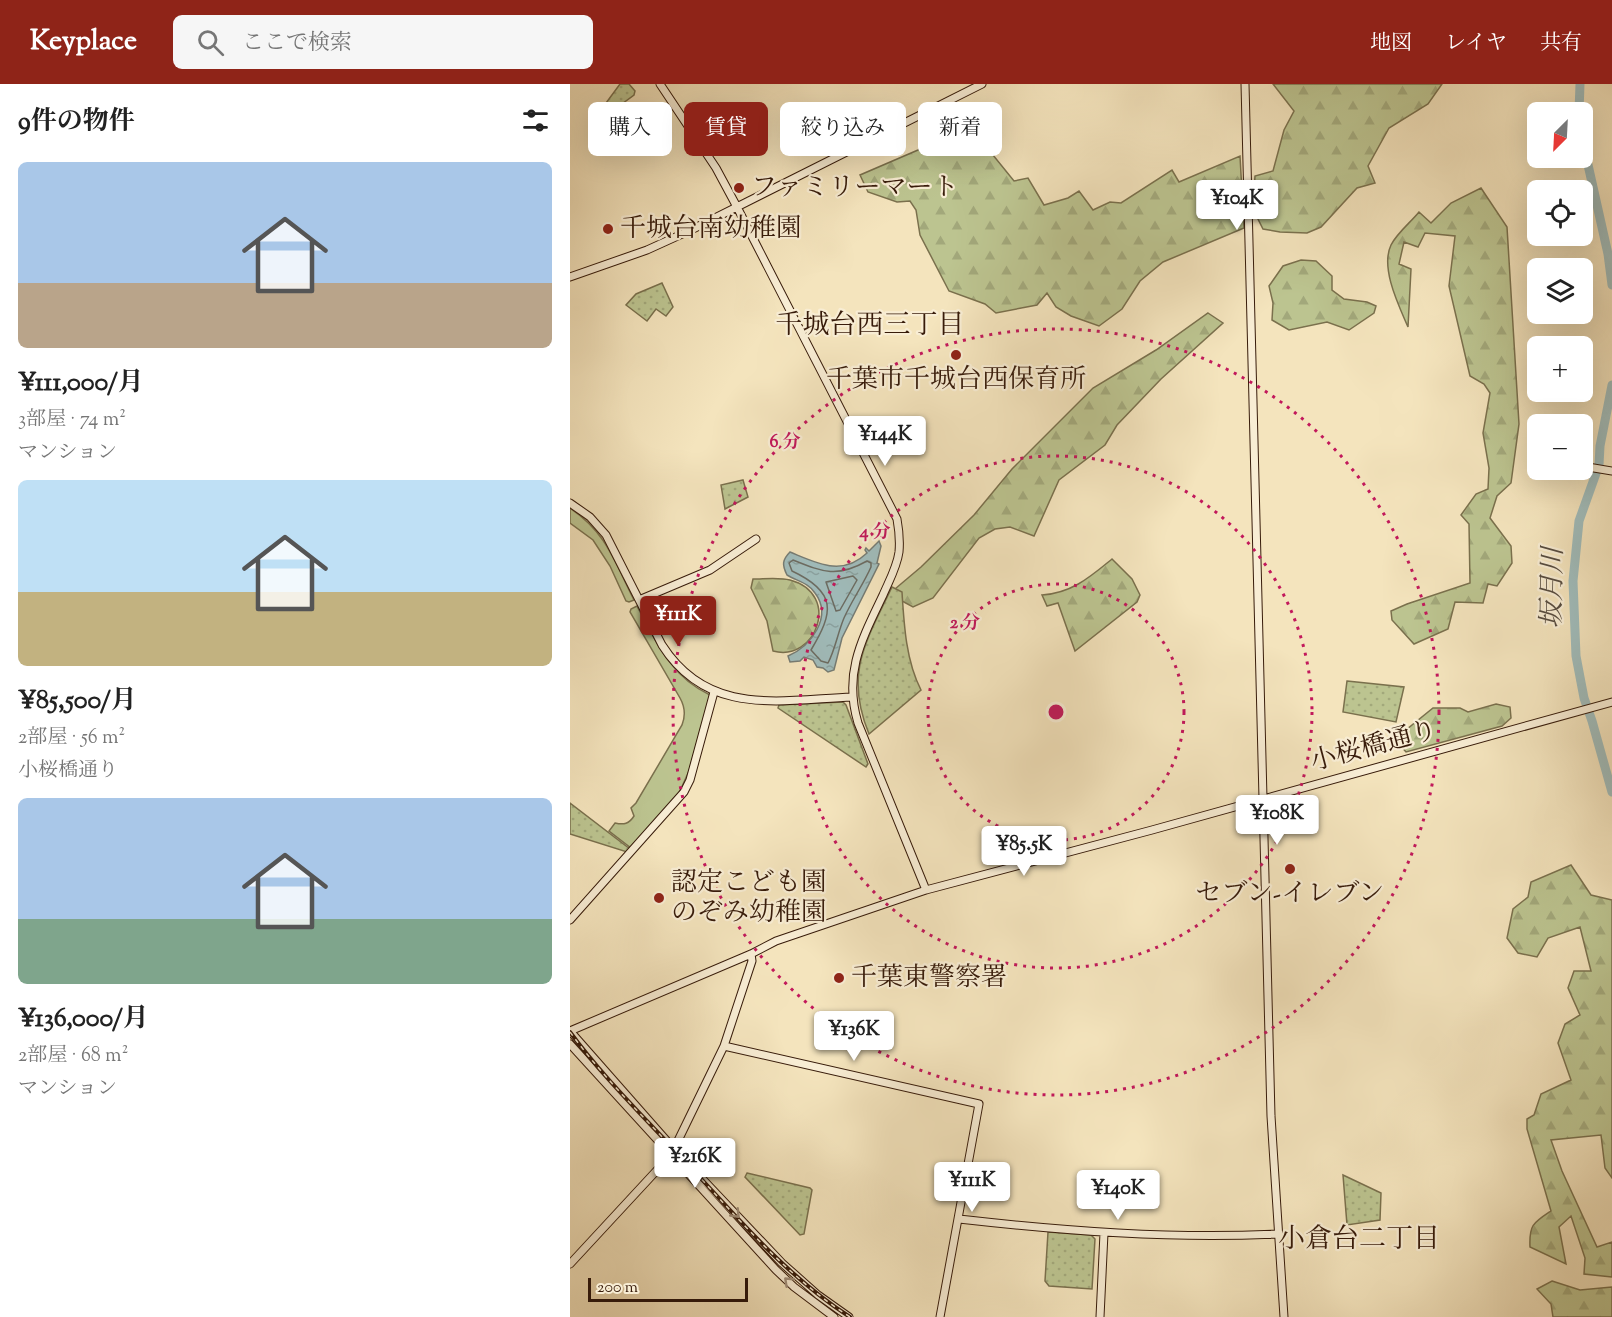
<!DOCTYPE html>
<html lang="ja">
<head>
<meta charset="utf-8">
<style>
	body { margin:0; font-family:"Sorts Mill Goudy","Noto Serif JP",serif; background:#f6f6f6; color:#222; height:100vh; display:flex; flex-direction:column; font-size:22px; white-space:nowrap }
	* { box-sizing:border-box; margin:0 }
	p { font-size:20px; color:#767676 }
	.icon { flex:none; width:33px; height:33px; fill:none; stroke:currentColor; stroke-width:2; stroke-linecap:round; stroke-linejoin:round }
	.map { position:relative; flex:1; overflow:hidden }
	.details { display:flex; flex-direction:column; background:#fff; width:570px }
	.details>* { flex:none }
	.hud { position:absolute; left:18px; top:18px; width:570px; height:54px; display:flex; gap:12px }
	.needle { width:39px; rotate:204deg }
	.buttons { position:absolute; left:957px; top:18px; display:grid; gap:12px }
	.buttons a { display:grid; place-items:center; width:66px; height:66px; border-radius:9px; background:#fff; box-shadow:0 6px 24px #0002; font-size:30px }
	.scale { position:absolute; left:18px; bottom:15px; width:160px; box-sizing:border-box; padding-left:6px; border:3px solid #371b0a; border-top:0; font-size:16px; line-height:21px; white-space:nowrap; color:#371b0a; -webkit-text-stroke:4px #f8edd4; paint-order:stroke }
	.price { position:absolute; translate:-50% -51px; padding:0 14px; border-radius:6px; background:#fff; color:#222; font-size:20px; line-height:39px; filter:drop-shadow(0 2px 3px #0008) }
	.price::after { content:''; position:absolute; left:50%; top:36px; width:18px; height:14px; margin-left:-9px; background:inherit; clip-path:polygon(0 0,100% 0,50% 100%) }
	.price.on { background:#8f2418; color:#fff }
	ul { padding:0; list-style:none }
	li { display:grid; align-content:center; gap:12px; height:318px; padding:0 18px }
	li span { display:grid; place-items:center; height:186px; border-radius:9px; color:#555 }
	li>.icon { margin-inline-start:auto }
	span .icon { width:108px; height:108px; fill:#fffc; stroke-width:1 }
	li b { font-size:26px }
	h2 { display:flex; justify-content:space-between; align-items:center; height:72px; padding:0 18px; font-size:26px }
	.chip { padding:0 21px; border-radius:9px; background:#fff; box-shadow:0 6px 24px #0002; font-size:21px; line-height:54px }
	.chip.on { background:#8f2418; color:#fff }
	header { display:flex; align-items:center; gap:36px; box-sizing:border-box; height:84px; padding:0 30px; background:#8f2418; color:#fff }
	header strong { font-size:28px }
	nav { display:flex; gap:33px; margin-inline-start:auto; font-size:21px }
	.search { width:420px; height:54px; background:#f6f6f6; display:flex; align-items:center; gap:15px; box-sizing:border-box; padding:0 21px; border-radius:9px; color:#767676; font-size:22px }
	main { display:flex; flex:1; min-height:0 }
	.map>svg:first-child { display:block }
	.green { fill:#bcc490; stroke:#7a704d; stroke-width:1.5 }
	.forest { fill:url(#forest-firs); stroke:#7a704d; stroke-width:1.5 }
	.park { fill:url(#park-dots); stroke:#7a704d; stroke-width:1.5 }
	.water { fill:url(#water-ripples); stroke:#767c74; stroke-width:1.5 }
	.lines { fill:none; stroke-linecap:round; stroke-linejoin:round }
	.shore { stroke:#6c6c62; stroke-width:1.5 }
	.river { stroke:#a0bcbb; stroke-width:9 }
	.secondary-casing { stroke:#371b0a; stroke-width:9 }
	.secondary { stroke:#f8edd4; stroke-width:7 }
	.rail-casing { stroke:#371b0a; stroke-width:4 }
	.rail { stroke:#f8edd4; stroke-width:1.5; stroke-dasharray:4.5; stroke-linecap:butt }
	.oneway { stroke:#a18e79 }
	.ring { fill:none; stroke:#c2185b; stroke-width:3; stroke-dasharray:3 6 }
	.poi-dot { fill:#8f2418; stroke:#f8edd4; stroke-width:2 }
	.labels { text-anchor:middle; dominant-baseline:central; stroke-width:4.5; stroke-linejoin:round; paint-order:stroke }
	.poi-label { font-size:26px; fill:#371b0a; stroke:#f8edd4; text-anchor:start }
	.street-label { font-size:26px; fill:#371b0a; stroke:#f8edd4 }
	.neighbourhood-label { font-size:27px; fill:#371b0a; stroke:#f8edd4 }
	.water-label { font-size:27px; font-style:italic; fill:#564b3f; stroke:#f8edd4 }
	.centre { fill:#c2185b; stroke:#f8edd4; stroke-width:3 }
	.ring-label { font-size:18px; text-anchor:middle; font-weight:bold; fill:#c2185b; stroke:#f8edd4; stroke-width:4.5; stroke-linejoin:round; paint-order:stroke }
</style>
</head>
<body>
<header>
<strong>Keyplace</strong>
<div class="search"><svg class="icon" aria-label="search" viewBox="0 0 24 24"><circle cx="10" cy="10" r="6"/><path d="M15 15l6 6"/></svg>ここで検索</div>
<nav><a>地図</a><a>レイヤ</a><a>共有</a></nav>
</header>
<main>
<section class="details">
<h2>9件の物件<svg class="icon" aria-label="filters" viewBox="0 0 24 24"><path d="M4 7h16M4 17h16"/><circle cx="9" cy="7" r="2"/><circle cx="15" cy="17" r="2"/></svg></h2>
<ul>
<li><span style="background:linear-gradient(#a9c7e8 65%,#b9a48a 0)"><svg class="icon" aria-label="home" viewBox="0 0 24 24"><path d="M3 11l9-7 9 7M6 9v11h12V9"/></svg></span><div><b>¥111,000/月</b><p>3部屋 · 74 m²</p><p>マンション</p></div></li>
<li><span style="background:linear-gradient(#bfe0f5 60%,#c2b280 0)"><svg class="icon" aria-label="home" viewBox="0 0 24 24"><path d="M3 11l9-7 9 7M6 9v11h12V9"/></svg></span><div><b>¥85,500/月</b><p>2部屋 · 56 m²</p><p>小桜橋通り</p></div></li>
<li><span style="background:linear-gradient(#a9c7e8 65%,#7fa58c 0)"><svg class="icon" aria-label="home" viewBox="0 0 24 24"><path d="M3 11l9-7 9 7M6 9v11h12V9"/></svg></span><div><b>¥136,000/月</b><p>2部屋 · 68 m²</p><p>マンション</p></div></li>
</ul>
</section>
<div class="map">
<svg width="1042" height="1233" viewBox="0 0 1042 1233">
	<defs>
		<pattern id="forest-firs" width="22" height="20" patternUnits="userSpaceOnUse" patternTransform="scale(1.5)"><rect width="22" height="20" fill="#bcc490"/><path d="M5 1l3.5 6h-7zM16 11l3.5 6h-7z" fill="#a2a87b"/></pattern>
		<pattern id="park-dots" width="8" height="8" patternUnits="userSpaceOnUse" patternTransform="scale(1.5)"><rect width="8" height="8" fill="#bcc490"/><path d="M2 2h.1M6 6h.1" fill="none" stroke="#a2a87b" stroke-width="1.8" stroke-linecap="round"/></pattern>
		<pattern id="water-ripples" width="26" height="14" patternUnits="userSpaceOnUse" patternTransform="scale(1.5)"><rect width="26" height="14" fill="#a0bcbb"/><path d="M2 4q2-2 4 0t4 0M15 11q2-2 4 0t4 0" fill="none" stroke="#8aa19f"/></pattern>
	</defs>
	<rect width="100%" height="100%" fill="#f4e4bd"/>
	<filter id="stains"><feTurbulence type="fractalNoise" baseFrequency=".00333" numOctaves="4"/><feColorMatrix values="0 0 0 0 .2 0 0 0 0 .09 0 0 0 0 .02 0 0 0 .5 -.17"/></filter>
	<radialGradient id="worn" r=".72"><stop offset=".6" stop-color="#630" stop-opacity="0"/><stop offset="1" stop-color="#630" stop-opacity=".3"/></radialGradient>
	<!-- green -->
	<path class="green" d="M0,424C37,449 44,477 64,516L59,518L56,517L40,482L23,456L0,439Z
		M67,522C86,558 101,593 140,611L119,687L109,709L61,764L39,747L45,739C54,741 59,740 64,732L61,724L66,719L112,641C116,631 115,623 110,614L60,528L61,525Z"/>
	<!-- forest -->
	<path class="forest" d="M703,0H872L858,20L819,44L798,82L805,99L787,104L751,143L737,149L710,148L693,145L683,125L685,92L703,87L714,46L724,27Z
		M397,39L444,97L458,94L474,121L498,114L509,107L523,126L540,118L551,119L602,86L609,98L670,72L674,144L593,178L570,197L552,225L529,242L501,232L486,223L477,209L467,221L426,229L415,220L379,207L350,151L346,126L340,117L327,118L298,108L290,91L348,66Z
		M911,104L937,143L949,340L941,399L927,412L920,434L941,462L942,479L927,502L918,500L913,519L885,518L878,545L844,560L822,536L821,527L837,520L900,499L899,440L891,431L906,410L918,405L919,384L913,349L920,309L914,300L900,292L879,202L885,152L855,149L848,163L834,158L829,180L841,185L838,243C829,222 810,184 821,161C827,149 841,138 849,128L861,139L881,119Z
		M731,176L746,177L762,192V206L774,215L797,218L806,222L804,229L779,246L757,238L719,246L702,236L703,219L699,202L713,182Z
		M638,229L653,239L591,295L547,341L535,361L489,396L464,452L440,443L425,445L409,454L363,514L343,523L319,510L351,483L404,431L442,385L523,304L586,266Z
		M542,475L562,495L570,511L567,518L505,567L488,519L477,522L472,511C502,509 520,493 542,475Z
		M183,495C194,495 209,493 220,496C272,510 246,579 203,567L197,537L181,504Z
		M926,620L940,623L941,634L932,642L836,668L827,658L831,650L863,624H890L898,628Z
		M1001,781L1021,811L1042,816V1094L1035,1084L1031,1051L981,1056L992,1087L1027,1163L1042,1158V1193L1014,1190L1015,1174L1001,1132L989,1143L996,1180L960,1163C959,1141 963,1139 981,1127L957,1045V1035L964,1031L971,1010L1001,996L988,959L995,940L1010,931L998,904L1004,887H1021L1010,843L978,854L967,873L948,869L937,854L943,825L958,813L961,798Z
		M982,1197L1010,1206L1042,1203V1233H983L981,1220L967,1205Z"/>
	<!-- park -->
	<path class="park" d="M50,0H59L65,7L64,11L26,39L22,38Z
		M92,199L103,223L96,232L86,225L77,237L56,221L66,210Z
		M173,396L178,413L155,425L151,401Z
		M322,503L332,508C334,541 336,577 351,606L299,650C274,589 296,558 322,503Z
		M777,597L834,603L826,638L773,628Z
		M273,618L276,621L298,680L296,683L208,624L209,621Z
		M0,719L60,765L57,768L0,750Z
		M177,1089L240,1104L242,1106L234,1150L230,1151L175,1093Z
		M773,1091L811,1109L810,1136L777,1141Z
		M478,1148L521,1151L525,1155L522,1205L479,1202L475,1197Z"/>
	<!-- water -->
	<path class="water" d="M309,457L311,462L307,479L309,480L272,554L264,586L258,588L253,584L247,583L243,576L234,573L230,577L220,578L218,572C241,562 263,533 245,509C239,499 227,497 217,491C212,481 212,476 220,468C247,479 272,493 297,469L295,466L296,464L299,467Z"/>
	<g class="lines">
		<!-- shore -->
		<path class="shore" d="M223,476C253,488 267,494 297,477L301,479V483C293,501 282,516 274,534C268,548 265,566 258,579L251,577L241,566C264,528 267,508 222,487L219,479Z
			M283,492L287,496L270,526L266,527L256,498Z"/>
		<!-- river -->
		<path class="river" d="M1009,28L1010,0
			M1012,54L1038,170L1042,201
			M1042,301L1030,362L1029,381L1009,437L1003,497L1006,572L1014,614L1022,637L1042,708"/>
		<!-- secondary casing -->
		<g class="secondary-casing">
			<path id="secondary" d="M90,0L146,84L167,123L327,435C329,446 330,457 329,468C327,483 319,497 313,511C292,555 273,589 288,639L356,806
				M675,0L701,1032L714,1233
				M0,193L77,166L121,146L412,0
				M967,377H968
				M1012,382L1042,387
				M0,419L20,433L36,451L92,561C138,633 209,616 282,613
				M69,516L140,486L186,455
				M0,836L114,708L120,696L144,608
				M0,947L181,870L206,857L356,806L582,746L1042,618
				M0,947L104,1065L212,1179L248,1211L279,1233
				M0,960L206,1186L224,1203L264,1233
				M154,962L409,1020L370,1233
				M389,1135C495,1147 601,1155 707,1150
				M0,1180L101,1071L154,962L182,877L181,870
				M530,1233L534,1149"/>
		</g>
		<!-- secondary -->
		<use href="#secondary" class="secondary"/>
		<!-- rail casing -->
		<g class="rail-casing">
			<path id="rail" d="M0,948C32,992 72,1031 109,1071C163,1128 213,1190 280,1233"/>
		</g>
		<!-- rail -->
		<use href="#rail" class="rail"/>
	</g>
	<!-- one-way arrows -->
	<defs><path id="oneway-chevron" d="M-2-3.5L2.5 0L-2 3.5" fill="none" stroke-width="1.6" stroke-linecap="round" stroke-linejoin="round" transform="scale(1.5)"/></defs>
	<g class="oneway">
		<use href="#oneway-chevron" transform="translate(166 1130) rotate(46)"/>
		<use href="#oneway-chevron" transform="translate(218 1197) rotate(-137)"/>
	</g>
	<!-- distance rings -->
	<g class="ring">
		<circle cx="486" cy="628" r="128"/>
		<circle cx="486" cy="628" r="256"/>
		<circle cx="486" cy="628" r="383"/>
	</g>
	<!-- markers -->
	<g class="poi-dot">
		<circle cx="169" cy="104" r="6"/>
		<circle cx="38" cy="145" r="6"/>
		<circle cx="386" cy="271" r="6"/>
		<circle cx="720" cy="785" r="6"/>
		<circle cx="89" cy="814" r="6"/>
		<circle cx="269" cy="894" r="6"/>
	</g>
	<g class="labels">
		<!-- poi labels -->
		<g class="poi-label">
			<text x="181" y="104">ファミリーマート</text>
			<text x="50" y="145">千城台南幼稚園</text>
			<text x="386" y="296" text-anchor="middle">千葉市千城台西保育所</text>
			<text x="101" y="799">認定こども園<tspan x="101" dy="30">のぞみ幼稚園</tspan></text>
			<text x="720" y="810" text-anchor="middle">セブン-イレブン</text>
			<text x="281" y="894">千葉東警察署</text>
		</g>
		<!-- street labels -->
		<g class="street-label">
			<text transform="translate(804 663) rotate(-15)">小桜橋通り</text>
		</g>
		<!-- neighbourhood labels -->
		<g class="neighbourhood-label">
			<text x="300" y="242">千城台西三丁目</text>
			<text x="789" y="1156">小倉台二丁目</text>
		</g>
		<!-- water labels -->
		<g class="water-label">
			<text transform="translate(984 504) rotate(-89)">坂月川</text>
		</g>
	</g>
	<circle cx="486" cy="628" r="9" class="centre"/>
	<g class="ring-label">
		<text x="215" y="363">6 分</text>
		<text x="305" y="453">4 分</text>
		<text x="395" y="544">2 分</text>
	</g>
	<rect width="100%" height="100%" filter="url(#stains)"/>
	<rect width="100%" height="100%" fill="url(#worn)"/>
</svg>
<div class="buttons">
<a><svg class="needle" viewBox="-14 -14 28 28"><path d="M0-13l5 13h-10z" fill="#e53935"/><path d="M0 13l5-13h-10z" fill="#767676"/></svg></a>
<a><svg class="icon" aria-label="locate" viewBox="0 0 24 24"><circle cx="12" cy="12" r="6"/><path d="M12 2v4M12 18v4M2 12h4M18 12h4"/></svg></a>
<a><svg class="icon" aria-label="layers" viewBox="0 0 24 24"><path d="M12 4l9 5-9 5-9-5zM3 14l9 5 9-5"/></svg></a>
<a>+</a>
<a>−</a>
</div>
<div class="scale">200 m</div>
<b class="price" style="left:667px;top:147px">¥104K</b>
<b class="price" style="left:315px;top:383px">¥144K</b>
<b class="price on" style="left:108px;top:563px">¥111K</b>
<b class="price" style="left:707px;top:762px">¥108K</b>
<b class="price" style="left:454px;top:793px">¥85.5K</b>
<b class="price" style="left:284px;top:978px">¥136K</b>
<b class="price" style="left:125px;top:1105px">¥216K</b>
<b class="price" style="left:402px;top:1129px">¥111K</b>
<b class="price" style="left:548px;top:1137px">¥140K</b>
<div class="hud">
<a class="chip">購入</a>
<a class="chip on">賃貸</a>
<a class="chip">絞り込み</a>
<a class="chip">新着</a>
</div>
</div>
</main>
</body>
</html>
